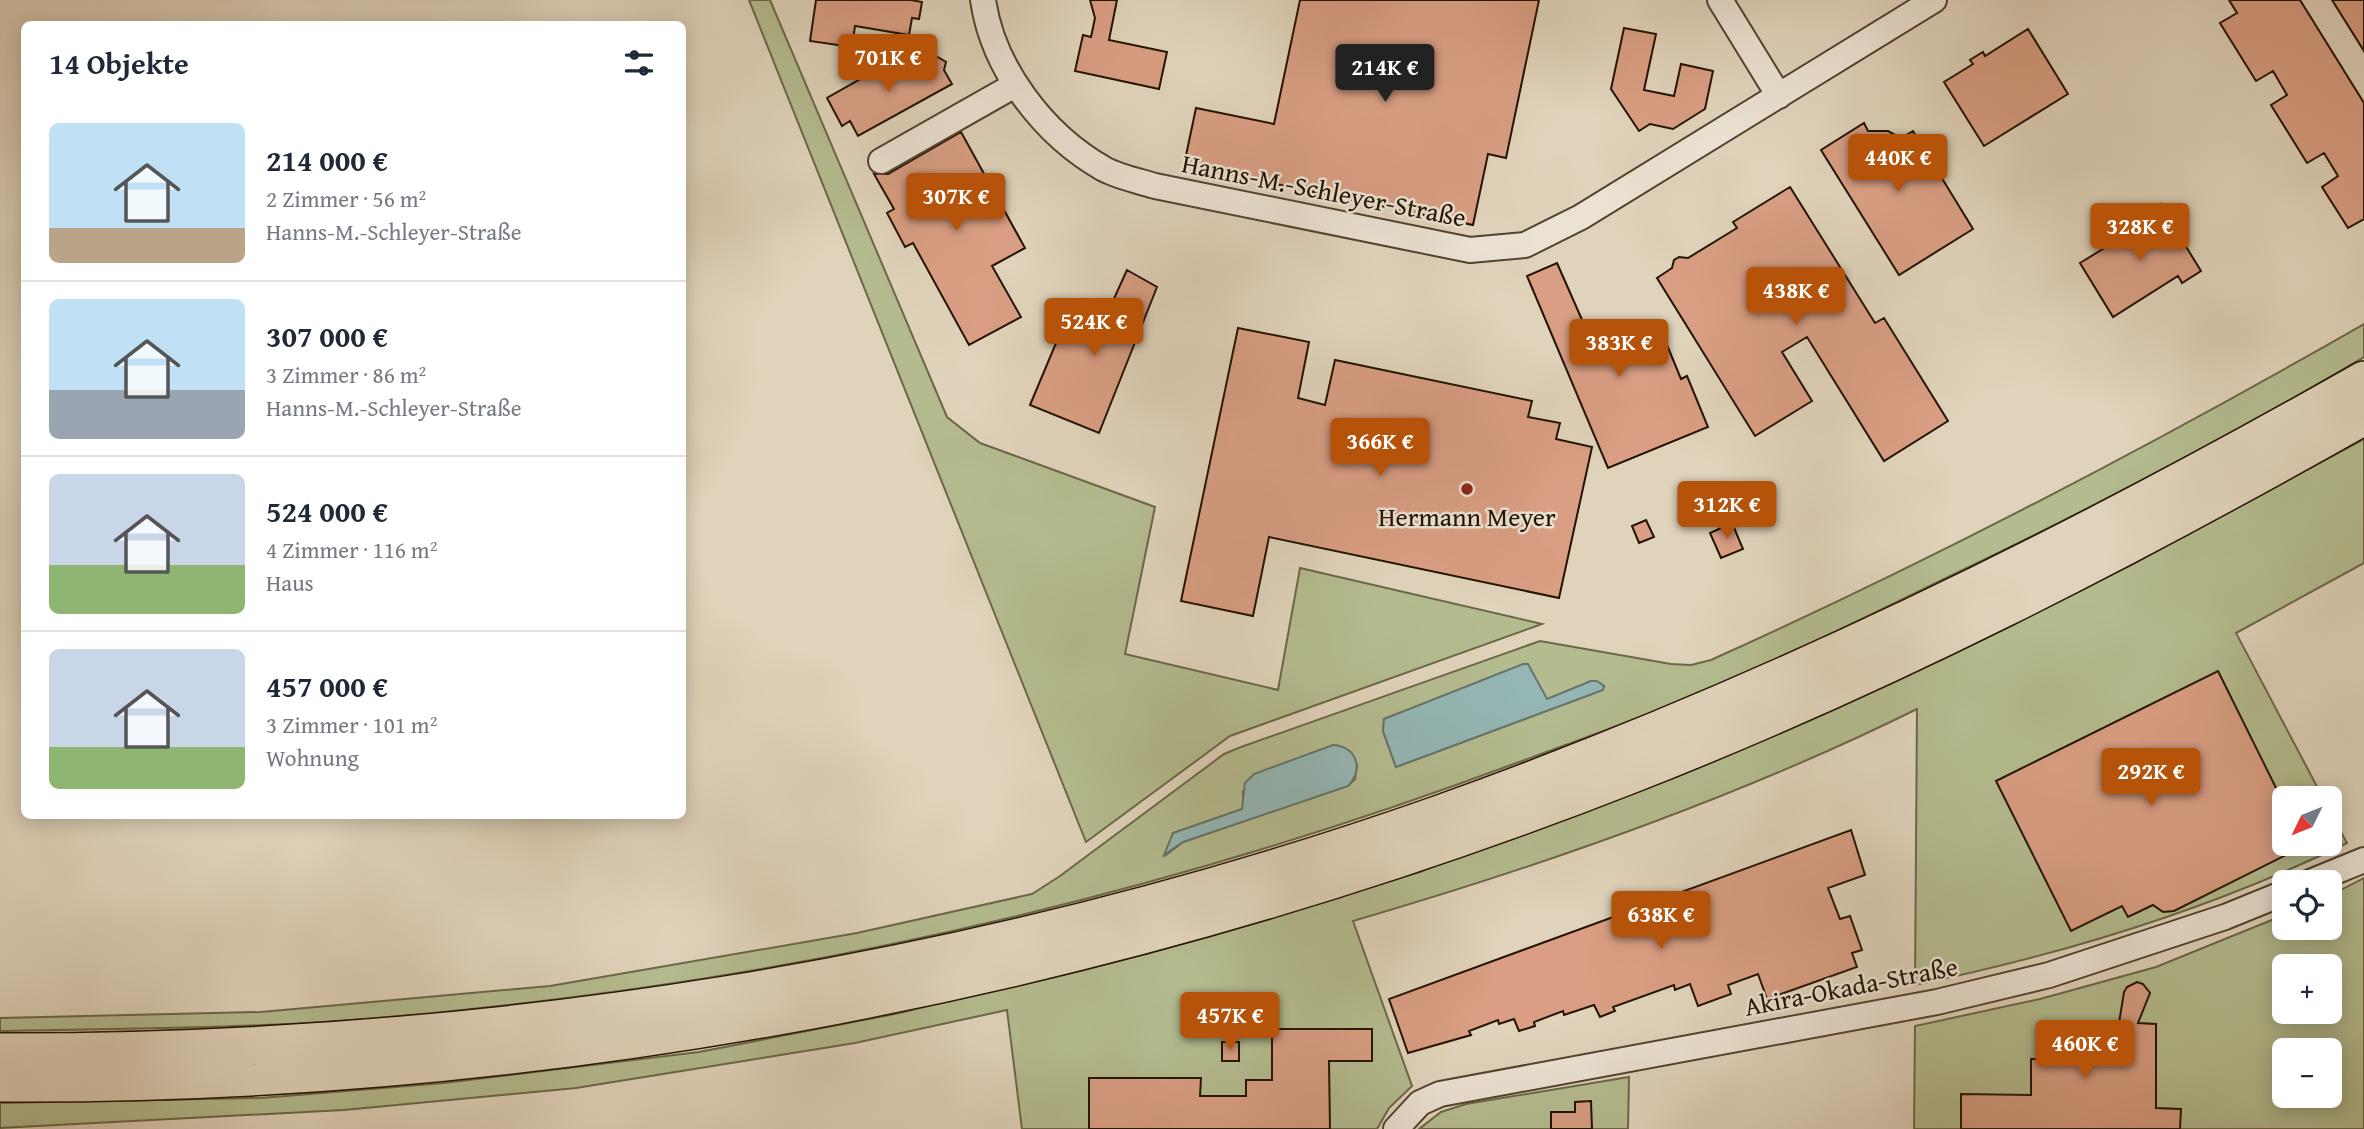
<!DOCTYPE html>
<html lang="de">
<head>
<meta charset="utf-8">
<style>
	body { margin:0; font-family:"Gentium Book Plus",serif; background:#f2f2f3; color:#1f2937; height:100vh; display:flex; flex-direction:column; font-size:26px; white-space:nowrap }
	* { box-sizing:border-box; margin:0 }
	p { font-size:23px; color:#747a83 }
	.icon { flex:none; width:38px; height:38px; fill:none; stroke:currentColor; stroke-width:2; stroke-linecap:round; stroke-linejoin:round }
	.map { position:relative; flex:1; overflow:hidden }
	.side { position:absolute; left:21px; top:21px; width:665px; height:798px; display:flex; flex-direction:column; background:#fff; border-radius:10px; box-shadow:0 4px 18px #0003 }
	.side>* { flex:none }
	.needle { width:46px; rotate:227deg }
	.tools { position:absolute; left:2272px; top:786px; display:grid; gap:14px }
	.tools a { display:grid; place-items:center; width:70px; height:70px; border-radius:10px; background:#fff; box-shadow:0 4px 18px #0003; font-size:35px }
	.price { position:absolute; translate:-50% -60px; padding:0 16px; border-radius:7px; background:#b45309; color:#fff; font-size:23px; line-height:46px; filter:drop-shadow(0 2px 4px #0008) }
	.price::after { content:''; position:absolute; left:50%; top:42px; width:21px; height:16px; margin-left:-10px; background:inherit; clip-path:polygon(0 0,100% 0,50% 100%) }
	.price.selected { background:#222; color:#fff }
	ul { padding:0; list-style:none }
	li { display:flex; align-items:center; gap:21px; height:175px; padding:0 28px }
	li+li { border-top:2px solid #e0e1e3 }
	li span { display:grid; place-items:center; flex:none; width:196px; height:140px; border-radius:10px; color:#555 }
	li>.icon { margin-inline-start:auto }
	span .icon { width:84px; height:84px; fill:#fffc; stroke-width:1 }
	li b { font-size:30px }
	h2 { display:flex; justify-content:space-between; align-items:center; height:84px; padding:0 28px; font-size:30px }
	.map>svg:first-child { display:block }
	.green { fill:#b4bc8f; stroke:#6b6848; stroke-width:2; fill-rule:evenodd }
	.water { fill:#94b7b5; stroke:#66756d; stroke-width:2 }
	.building { fill:#d99e83; stroke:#221300; stroke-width:2 }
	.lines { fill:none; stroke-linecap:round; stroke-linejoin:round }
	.minor-casing { stroke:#52432f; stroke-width:28 }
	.highway-casing { stroke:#221300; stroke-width:40 }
	.minor { stroke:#ebe2d3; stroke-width:24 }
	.highway { stroke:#e0d3bb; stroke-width:37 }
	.poi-dot { fill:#8f2418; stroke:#ebe2d3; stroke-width:2.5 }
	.labels { text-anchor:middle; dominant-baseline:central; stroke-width:5; stroke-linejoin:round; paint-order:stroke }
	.street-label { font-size:26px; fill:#221300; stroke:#ebe2d3 }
	.poi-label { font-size:26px; fill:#221300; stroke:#ebe2d3 }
</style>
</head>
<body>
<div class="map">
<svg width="2364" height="1129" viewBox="0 0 2364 1129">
	<rect width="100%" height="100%" fill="#e0d3bb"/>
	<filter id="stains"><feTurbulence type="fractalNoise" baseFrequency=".00286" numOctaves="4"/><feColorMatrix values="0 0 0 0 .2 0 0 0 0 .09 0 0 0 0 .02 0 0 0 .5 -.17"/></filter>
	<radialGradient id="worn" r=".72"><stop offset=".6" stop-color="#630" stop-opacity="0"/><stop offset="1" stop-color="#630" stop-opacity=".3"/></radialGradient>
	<!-- green -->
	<path class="green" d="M749,0H770L947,417L980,443L1155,507L1125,654L1278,690L1300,568L1542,624L1230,736L1086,842Z
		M2364,324V357C2226,439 2088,510 1944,579C1876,612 1809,645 1740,676C1668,708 1593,735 1519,762C1238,867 946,944 648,987C521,1005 391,1020 263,1025C175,1029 87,1029 0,1031V1018L261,1012L550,986L857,933L1032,894L1060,876L1224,754L1241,747L1540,641L1671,664L1691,665L1711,660C1935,559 2151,446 2364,324ZM1528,665L1547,700L1591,681L1604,686L1602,690L1396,767L1383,731L1384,719ZM1357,765L1355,779L1348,786L1183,842L1166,855L1173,833L1243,809V791Z
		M2364,439V563L2236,633L2323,798H2284V844H2329V810L2347,843C2209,910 2065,954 1915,985L1917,709C1741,796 1542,866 1353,921L1412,1086L1389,1108L1377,1129H1022L1007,1010L855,1043L576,1088L344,1110L0,1128V1103L261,1098L444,1083L699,1052L900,1013L1201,937L1420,872L1844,704L2131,565Z
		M2364,878V1129H1914L1915,1026L2040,999L2156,967L2284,915V928H2329V896ZM2284,966H2329V1012H2284ZM2284,1050H2329V1096H2284Z
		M1629,1077L1628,1129H1419L1441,1112L1466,1104Z"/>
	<!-- water -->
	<path class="water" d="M1523,664H1528L1547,699L1591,681H1597L1604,686L1603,690L1396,767L1383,731L1384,719Z
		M1333,745C1357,747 1364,769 1348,786L1183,842L1164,855L1173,833L1242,809L1245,783L1254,774Z"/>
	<!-- building -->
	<path class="building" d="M816,0H911L922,2L919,19L912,18L909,35L855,26L852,47L810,41Z
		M1090,0H1117L1109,40L1167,52L1159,89L1075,71L1083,35L1091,37L1095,18Z
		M1300,0H1539L1506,158L1488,154L1473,225L1184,165L1196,108L1274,124Z
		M2229,0H2300L2364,103V219L2348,228L2322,187L2338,176L2324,153L2307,163L2271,105L2287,95L2273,71L2256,81L2220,23L2237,13Z
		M2332,0H2364V51Z
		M1624,28L1656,34L1644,90L1674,96L1681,64L1713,71L1705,109L1673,129L1650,124L1639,131L1611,89Z
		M2028,29L2068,94L1984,146L1944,82L1973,64L1970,60L1983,52L1985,56Z
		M936,56L946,62L944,70L952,84L858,136L850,121L842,126L827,98L892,61L901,75Z
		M1864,123L1868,131H1888L1901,138L1913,131L1973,229L1899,275L1821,150Z
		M961,132L1025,248L992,266L1021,317L969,345L913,243L905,247L887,213L894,209L874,174H888Z
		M1790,187L1875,323L1884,318L1948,421L1884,461L1807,337L1782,352L1812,401L1755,436L1657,278L1672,268L1674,260L1679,257L1688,258L1737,228L1733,222Z
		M2160,204L2201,271L2182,283L2178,276L2113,317L2080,263L2145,223L2141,216Z
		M1557,263L1594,347L1658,323L1681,379L1687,376L1708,427L1608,468L1527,276Z
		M1127,270L1157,287L1099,433L1030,405L1069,312L1102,325Z
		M1238,328L1309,342L1298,398L1325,405L1335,360L1532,401L1528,417L1560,423L1556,439L1592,447L1559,598L1269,537L1253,616L1181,601Z
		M1646,520L1654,537L1639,543L1632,526Z
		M1732,523L1743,549L1721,558L1710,533Z
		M2218,671L2284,804V844H2308L2174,911L2163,912L2153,905L2128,917L2122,906L2071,931L1996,781Z
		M1851,830L1865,875L1828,888L1840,919L1850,916L1862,950L1852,953L1857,967L1767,999L1758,974L1728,985L1731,994L1698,1006L1690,984L1675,990L1674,985L1613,1007L1615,1011L1600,1017L1594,1005L1564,1015L1563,1011L1534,1022L1535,1026L1519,1031L1514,1019L1499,1024L1498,1020L1469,1031L1471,1035L1408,1053L1389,999Z
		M2137,982L2143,984L2150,993L2138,1023L2156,1024V1108L2181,1109L2180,1129H1961V1094L2031,1095V1059H2047V1023H2119L2124,992L2127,987Z
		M1272,1029H1372V1061H1329L1330,1129H1089V1078H1201L1200,1096H1246V1080H1272Z
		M1222,1042H1239V1061H1222Z
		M1591,1101L1592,1129H1551V1112H1575V1102Z"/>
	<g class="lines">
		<!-- minor casing -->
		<g class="minor-casing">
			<path id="minor" d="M983,0C993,69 1044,135 1104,169C1119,177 1139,181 1155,186L1470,250L1525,245L1581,217L1934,0
				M1720,0L1779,96
				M881,161L1015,85
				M2310,882L2364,860
				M1396,1129L1420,1103L1440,1094L1937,1002L2049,975L2225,917L2284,893"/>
		</g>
		<!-- highway casing -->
		<g class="highway-casing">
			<path id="highway" d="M0,1052C487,1053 977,977 1437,815C1760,700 2067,549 2364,380
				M0,1083C561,1086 1114,978 1635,773C1887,674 2129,549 2364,416"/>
		</g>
		<!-- minor -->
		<use href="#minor" class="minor"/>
		<!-- highway -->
		<use href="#highway" class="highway"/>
	</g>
	<!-- markers -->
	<circle class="poi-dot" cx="1467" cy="489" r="7"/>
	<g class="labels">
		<!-- street labels -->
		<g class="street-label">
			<text transform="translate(1324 190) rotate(11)">Hanns-M.-Schleyer-Straße</text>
			<text transform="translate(1851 986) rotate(-11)">Akira-Okada-Straße</text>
		</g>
		<!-- poi labels -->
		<g class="poi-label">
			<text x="1467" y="516">Hermann Meyer</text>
		</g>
	</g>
	<rect width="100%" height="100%" filter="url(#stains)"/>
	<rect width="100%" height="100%" fill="url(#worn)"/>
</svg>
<div class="tools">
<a><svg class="needle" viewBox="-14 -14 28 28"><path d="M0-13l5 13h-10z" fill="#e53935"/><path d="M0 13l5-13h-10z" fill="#747a83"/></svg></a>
<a><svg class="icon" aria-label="locate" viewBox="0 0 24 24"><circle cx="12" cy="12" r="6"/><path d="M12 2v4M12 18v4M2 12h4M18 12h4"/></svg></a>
<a>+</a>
<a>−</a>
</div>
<b class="price" style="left:888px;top:94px">701K €</b>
<b class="price selected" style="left:1385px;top:104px">214K €</b>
<b class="price" style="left:1898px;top:194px">440K €</b>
<b class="price" style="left:956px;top:233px">307K €</b>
<b class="price" style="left:2140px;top:263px">328K €</b>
<b class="price" style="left:1796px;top:327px">438K €</b>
<b class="price" style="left:1094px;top:358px">524K €</b>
<b class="price" style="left:1619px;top:379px">383K €</b>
<b class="price" style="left:1380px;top:478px">366K €</b>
<b class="price" style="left:1727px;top:541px">312K €</b>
<b class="price" style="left:2151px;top:808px">292K €</b>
<b class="price" style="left:1661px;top:951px">638K €</b>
<b class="price" style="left:1230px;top:1052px">457K €</b>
<b class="price" style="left:2085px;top:1080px">460K €</b>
<section class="side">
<h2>14 Objekte<svg class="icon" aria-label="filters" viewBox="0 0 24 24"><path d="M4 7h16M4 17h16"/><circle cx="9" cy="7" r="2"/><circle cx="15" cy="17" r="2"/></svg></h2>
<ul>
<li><span style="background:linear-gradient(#bfe0f5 75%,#b9a48a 0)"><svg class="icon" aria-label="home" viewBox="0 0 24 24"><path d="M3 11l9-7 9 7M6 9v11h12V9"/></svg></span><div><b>214 000 €</b><p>2 Zimmer · 56 m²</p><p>Hanns-M.-Schleyer-Straße</p></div></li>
<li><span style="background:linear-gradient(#bfe0f5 65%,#9aa5b1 0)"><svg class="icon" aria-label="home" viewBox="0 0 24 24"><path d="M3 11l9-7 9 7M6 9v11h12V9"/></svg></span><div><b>307 000 €</b><p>3 Zimmer · 86 m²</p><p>Hanns-M.-Schleyer-Straße</p></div></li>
<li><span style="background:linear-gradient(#c9d6e8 65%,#8fb573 0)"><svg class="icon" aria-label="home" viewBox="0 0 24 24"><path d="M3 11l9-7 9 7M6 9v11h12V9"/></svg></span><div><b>524 000 €</b><p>4 Zimmer · 116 m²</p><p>Haus</p></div></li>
<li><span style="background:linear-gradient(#c9d6e8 70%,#8fb573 0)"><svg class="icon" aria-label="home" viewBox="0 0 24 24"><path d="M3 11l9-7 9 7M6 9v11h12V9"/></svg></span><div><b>457 000 €</b><p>3 Zimmer · 101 m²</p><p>Wohnung</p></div></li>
</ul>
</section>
</div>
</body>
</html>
